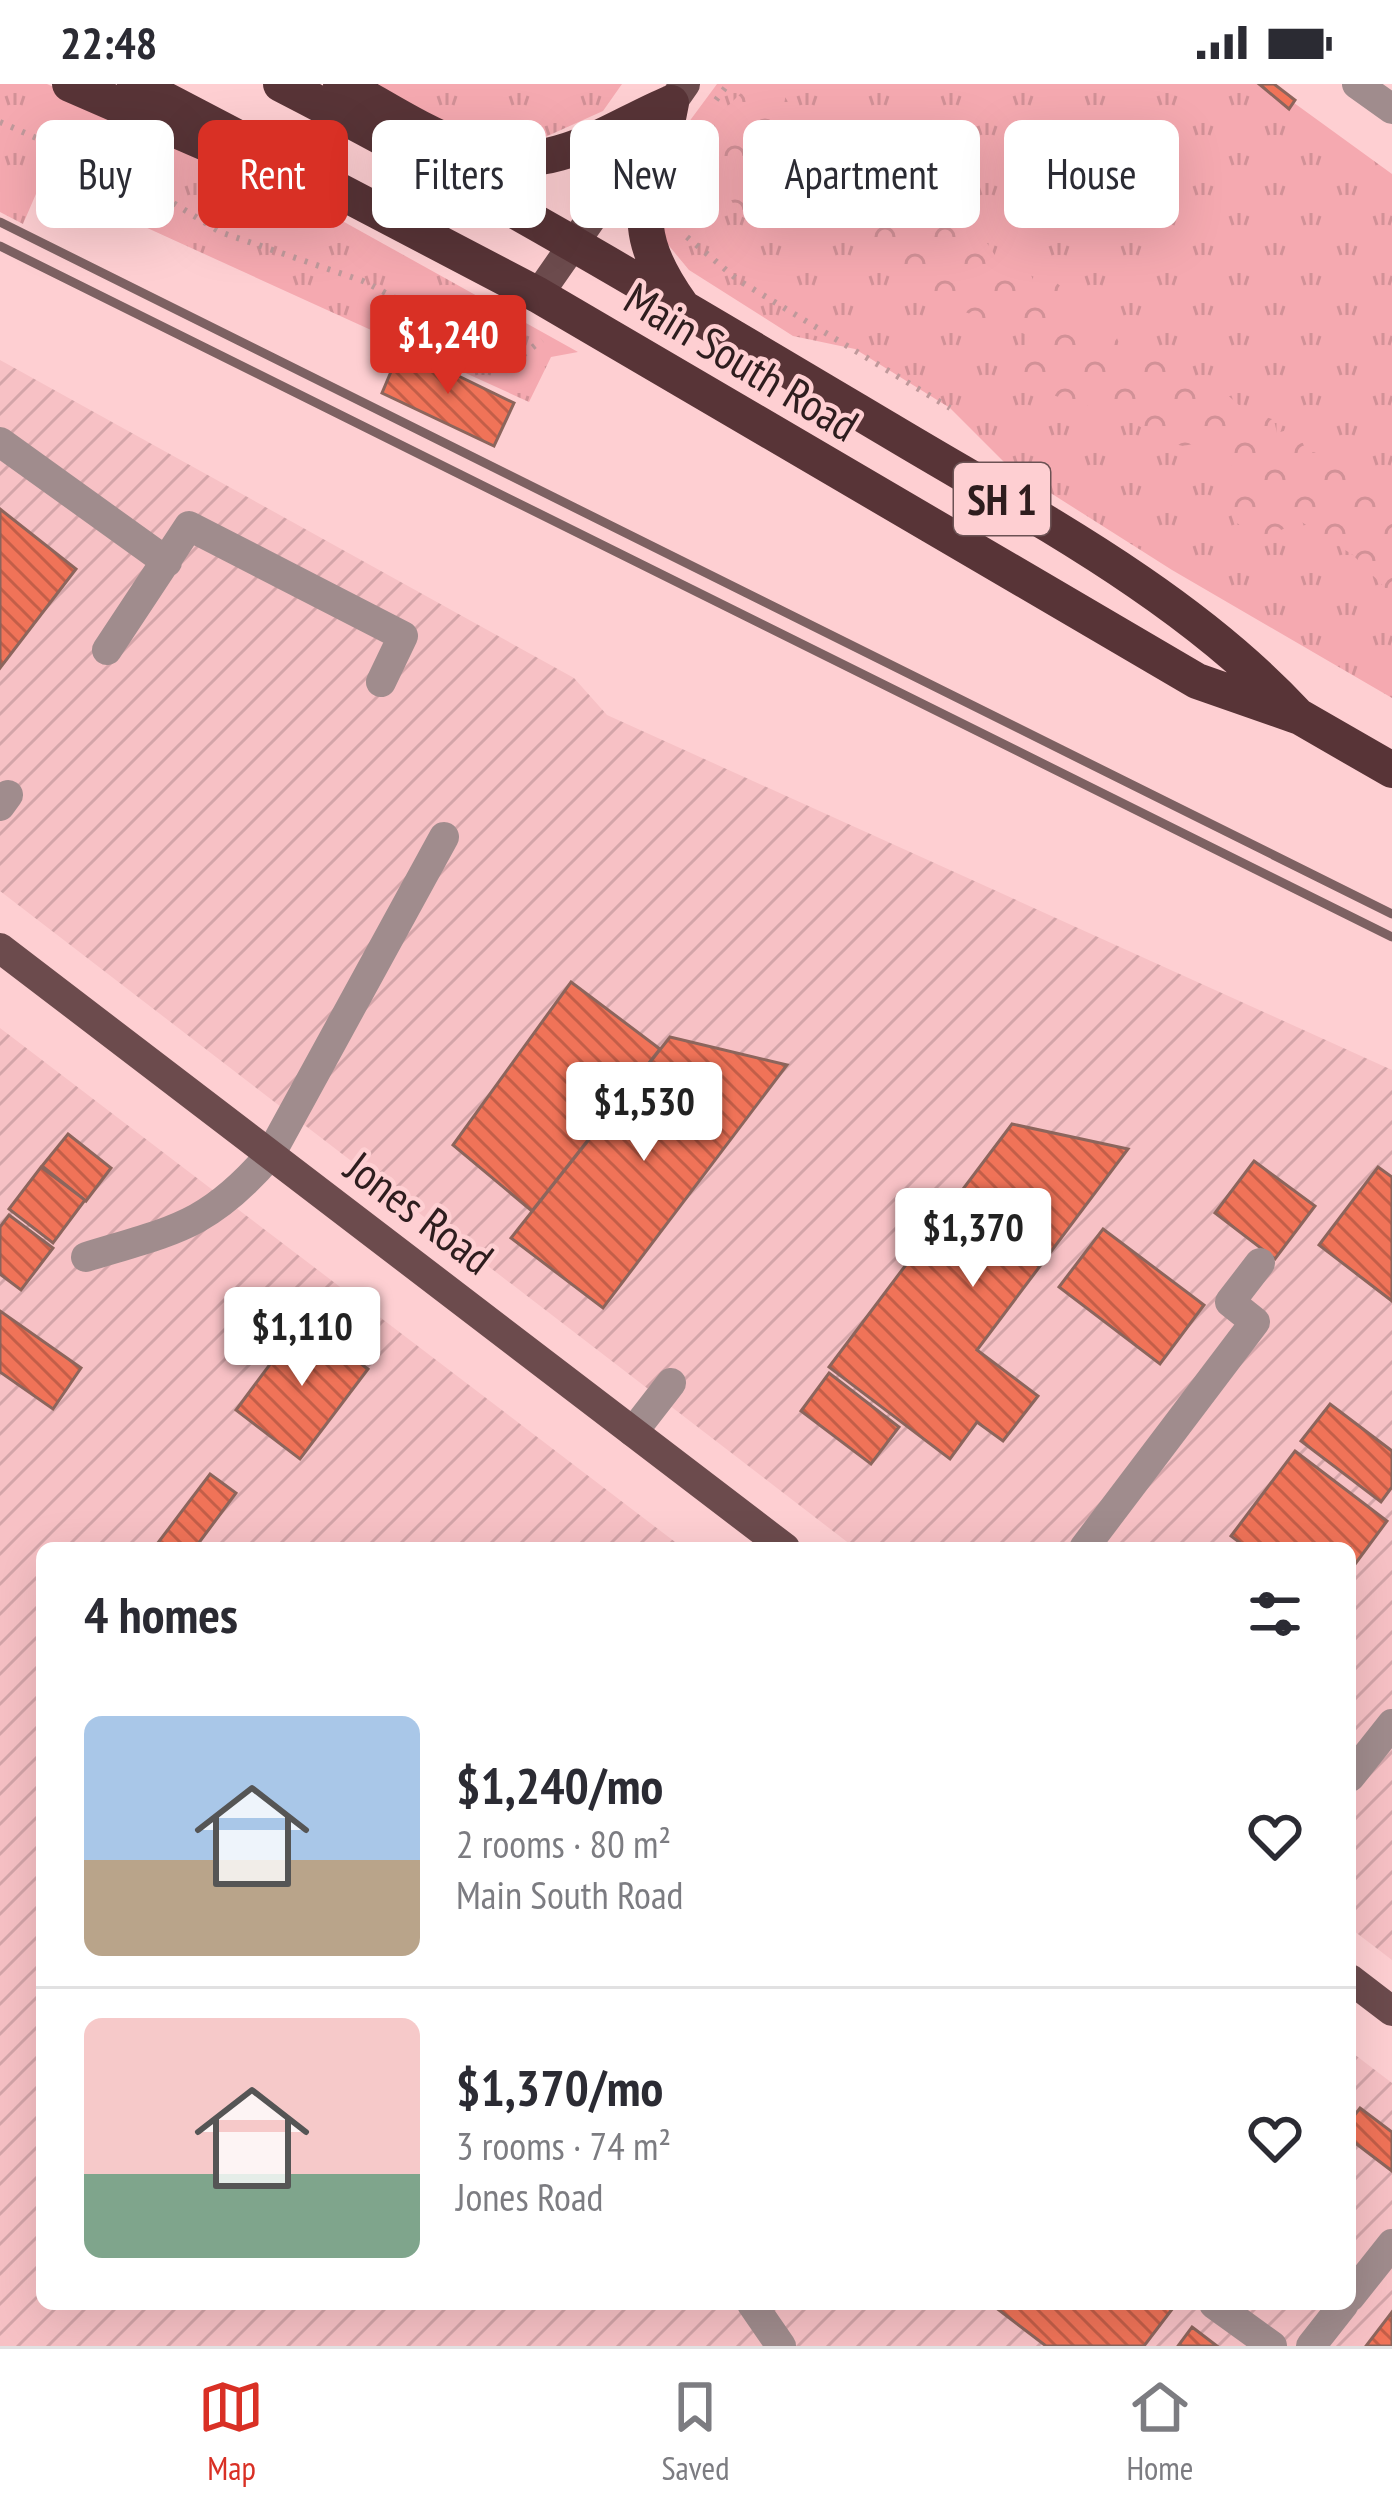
<!DOCTYPE html>
<html lang="en">
<head>
<meta charset="utf-8">
<style>
	body { margin:0; font-family:"PT Sans Narrow",sans-serif; background:#f2f2f3; color:#2b2b33; height:100vh; display:flex; flex-direction:column; font-size:45px; white-space:nowrap }
	* { box-sizing:border-box; margin:0 }
	p { font-size:39px; color:#7c7c81 }
	.icon { flex:none; width:66px; height:66px; fill:none; stroke:currentColor; stroke-width:2; stroke-linecap:round; stroke-linejoin:round }
	.map { position:relative; flex:1; overflow:hidden }
	.panel { position:absolute; left:36px; top:1458px; width:1320px; height:768px; display:flex; flex-direction:column; background:#fff; border-radius:18px; box-shadow:0 12px 48px #0002 }
	.panel>* { flex:none }
	.top-card { position:absolute; left:36px; top:36px; width:1320px; height:108px; display:flex; gap:24px }
	.price { position:absolute; translate:-50% -102px; padding:0 27px; border-radius:12px; background:#fff; color:#222; font-size:39px; line-height:78px; filter:drop-shadow(0 3px 6px #0008) }
	.price::after { content:''; position:absolute; left:50%; top:72px; width:36px; height:27px; margin-left:-18px; background:inherit; clip-path:polygon(0 0,100% 0,50% 100%) }
	.price.on { background:#d93025; color:#fff }
	ul { padding:0; list-style:none }
	li { display:flex; align-items:center; gap:36px; height:300px; padding:0 48px }
	li+li { border-top:3px solid #e1e1e2 }
	li span { display:grid; place-items:center; flex:none; width:336px; height:240px; border-radius:18px; color:#555 }
	li>.icon { margin-inline-start:auto }
	span .icon { width:144px; height:144px; fill:#fffc; stroke-width:1 }
	li b { font-size:51px }
	h2 { display:flex; justify-content:space-between; align-items:center; height:144px; padding:0 48px; font-size:51px }
	.tag { padding:0 42px; border-radius:18px; background:#fff; box-shadow:0 12px 48px #0002; font-size:42px; line-height:108px }
	.tag.on { background:#d93025; color:#fff }
	.status { display:flex; justify-content:space-between; align-items:center; height:84px; padding:0 60px; background:#fff; direction:ltr }
	.status svg { height:33px; fill:currentColor }
	.menu { display:flex; justify-content:space-around; align-items:center; height:168px; border-top:3px solid #e1e1e2; background:#fff; font-size:33px; color:#7c7c81 }
	.menu a { display:grid; justify-items:center; gap:6px }
	.menu .on { color:#d93025 }
	.map>svg:first-child { display:block }
	.industrial { fill:url(#industrial-furrows) }
	.grass { fill:url(#grass-tufts) }
	.forest { fill:url(#forest-crowns) }
	.building { fill:url(#building-back-hatch); stroke:#8c655c; stroke-width:3 }
	.lines { fill:none; stroke-linecap:round; stroke-linejoin:round }
	.path { stroke:#bf999b; stroke-width:6; stroke-dasharray:3 9; stroke-linecap:butt }
	.minor { stroke:#a08c8d; stroke-width:30 }
	.major { stroke:#6c4b4d; stroke-width:30 }
	.highway { stroke:#583437; stroke-width:36 }
	.rail { stroke:#7d6162; stroke-width:9 }
	.labels { text-anchor:middle; dominant-baseline:central; stroke-width:9; stroke-linejoin:round; paint-order:stroke }
	.shield { fill:#fecfd2; stroke:#6c5254; stroke-width:3 }
	.shield-label { font-size:42px; font-weight:bold; fill:#2e1d1e }
	.street-label { font-size:45px; fill:#2e1d1e; stroke:#fecfd2 }
</style>
</head>
<body>
<div class="status"><b>22:48</b><svg viewBox="0 0 49 12"><path d="M0 12V9h3v3zM5 12V6h3v6zM10 12V3h3v9zM15 12V0h3v12zM26 1h20v11H26zM47 4h2v5h-2z"/></svg></div>
<div class="map">
<svg width="1392" height="2262" viewBox="0 0 1392 2262">
	<defs>
		<pattern id="industrial-furrows" width="10" height="10" patternUnits="userSpaceOnUse" patternTransform="scale(3)"><rect width="10" height="10" fill="#f7c1c5"/><path d="M-1 1l2-2M0 10L10 0M9 11l2-2" fill="none" stroke="#d4a5a9"/></pattern>
		<pattern id="grass-tufts" width="24" height="20" patternUnits="userSpaceOnUse" patternTransform="scale(3)"><rect width="24" height="20" fill="#f5a9b0"/><path d="M3 7l-1-3M5 7V3M7 7l1-3M15 17l-1-3M17 17v-4M19 17l1-3" fill="none" stroke="#d29197"/></pattern>
		<pattern id="forest-crowns" width="20" height="18" patternUnits="userSpaceOnUse" patternTransform="scale(3)"><rect width="20" height="18" fill="#f5a9b0"/><path d="M2 6a3 3 0 1 1 6 0M12 15a3 3 0 1 1 6 0" fill="none" stroke="#d29197"/></pattern>
		<pattern id="building-back-hatch" width="6" height="6" patternUnits="userSpaceOnUse" patternTransform="scale(3)"><rect width="6" height="6" fill="#f07358"/><path d="M-1 5l2 2M0 0l6 6M5-1l2 2" fill="none" stroke="#c35e48"/></pattern>
	</defs>
	<rect width="100%" height="100%" fill="#fecfd2"/>
	<!-- industrial -->
	<path class="industrial" d="M0,276L574,594L607,631L1392,986V1876L1350,1844V1464H855L0,807Z
		M0,944L683,1464H42V2220H1350V1967L1392,1999V2262H0Z"/>
	<!-- grass -->
	<path class="grass" d="M0,0H47L328,129L578,268L551,273L529,318L42,96L23,140L0,128Z
		M363,0H622L603,27L523,63L453,46Z
		M717,0H1268L1392,90V614L1172,486L1008,382L950,324L855,265L793,252L689,186L665,157L658,129L680,50Z"/>
	<!-- forest -->
	<path class="forest" d="M750,0H777L795,29C822,45 846,37 853,75L905,94L911,113L950,122L961,146L987,159L998,176L1028,183L1033,196L1045,189L1071,211L1089,243L1114,247L1119,259L1168,270L1181,292H1206L1240,322L1274,336L1277,349L1287,346L1300,352L1306,367L1318,369L1392,420V511L1353,471L1300,437L1258,457L1236,438C1228,397 1251,384 1203,358L1183,362L1162,357L1125,333L1016,300L1012,283L1030,252L897,203L866,154L849,143L827,139L763,144L739,131L704,64L719,31Z"/>
	<!-- building -->
	<path class="building" d="M1259,0H1274L1295,16L1289,25Z
		M401,264L514,319L494,362L382,309Z
		M0,425L76,485L0,584Z
		M571,898L660,965L532,1127L453,1061Z
		M670,953L787,981L603,1224L511,1154Z
		M1012,1040L1128,1065L977,1266L1038,1312L1003,1357L977,1338L950,1375L829,1283Z
		M68,1050L111,1084L86,1117L42,1082Z
		M1254,1077L1315,1122L1275,1175L1215,1129Z
		M41,1083L85,1116L53,1159L9,1125Z
		M1378,1083L1392,1093V1217L1319,1161Z
		M9,1131L53,1164L21,1206L0,1190V1143Z
		M1103,1145L1204,1221L1160,1280L1059,1203Z
		M0,1227L81,1284L53,1325L0,1288Z
		M303,1236L368,1285L300,1375L236,1326Z
		M829,1289L899,1343L871,1380L801,1327Z
		M1330,1320L1392,1367V1403L1381,1418L1301,1357Z
		M1295,1367L1387,1437L1350,1487V1464H1247L1231,1452Z
		M210,1390L236,1409L195,1464H154Z
		M1360,2024L1392,2048V2087L1350,2055V2037Z
		M991,2220H1168L1173,2224L1144,2262H1046Z
		M1392,2228V2262H1366Z
		M1192,2243L1217,2262H1178Z"/>
	<g class="lines">
		<!-- path -->
		<path class="path" d="M716,16L728,0
			M0,38L146,102L220,148L363,197L501,270L523,271L542,256
			M687,153L738,196L950,324"/>
		<!-- minor -->
		<path class="minor" d="M1357,0L1392,25
			M0,358L167,478
			M107,566L189,442L403,552L381,598
			M0,722L8,711
			M86,1173C174,1146 208,1143 270,1071L444,753
			M633,1348L671,1299
			M1084,1464L1255,1238L1230,1218L1260,1179
			M1350,1693L1392,1640
			M1350,2213L1392,2160
			M752,2220L781,2262
			M1214,2220L1272,2262
			M1311,2262L1344,2220"/>
		<!-- major -->
		<path class="major" d="M538,211L685,0
			M0,864L785,1464
			M1350,1895L1392,1927"/>
		<!-- highway -->
		<path class="highway" d="M70,0L215,63
			M135,0L538,211L1197,597L1300,633L1392,686
			M281,0C489,107 689,227 889,346C1029,430 1185,510 1297,631
			M341,0C408,36 480,92 559,69C598,58 633,35 671,19
			M671,19C655,110 618,133 681,221"/>
		<!-- rail -->
		<path class="rail" d="M0,138L1392,830
			M0,162L1392,853"/>
	</g>
	<g class="labels">
		<!-- shield labels -->
		<rect class="shield" x="954" y="379" width="96" height="72" rx="9"/>
		<g class="shield-label">
			<text x="1002" y="415">SH 1</text>
		</g>
		<!-- street labels -->
		<g class="street-label">
			<text transform="translate(742 277) rotate(31)">Main South Road</text>
			<text transform="translate(420 1128) rotate(37)">Jones Road</text>
		</g>
	</g>
</svg>
<b class="price on" style="left:448px;top:313px">$1,240</b>
<b class="price" style="left:644px;top:1080px">$1,530</b>
<b class="price" style="left:973px;top:1206px">$1,370</b>
<b class="price" style="left:302px;top:1305px">$1,110</b>
<div class="top-card">
<a class="tag">Buy</a>
<a class="tag on">Rent</a>
<a class="tag">Filters</a>
<a class="tag">New</a>
<a class="tag">Apartment</a>
<a class="tag">House</a>
</div>
<section class="panel">
<h2>4 homes<svg class="icon" aria-label="filters" viewBox="0 0 24 24"><path d="M4 7h16M4 17h16"/><circle cx="9" cy="7" r="2"/><circle cx="15" cy="17" r="2"/></svg></h2>
<ul>
<li><span style="background:linear-gradient(#a9c7e8 60%,#b9a48a 0)"><svg class="icon" aria-label="home" viewBox="0 0 24 24"><path d="M3 11l9-7 9 7M6 9v11h12V9"/></svg></span><div><b>$1,240/mo</b><p>2 rooms · 80 m²</p><p>Main South Road</p></div><svg class="icon" aria-label="heart" viewBox="0 0 24 24"><path d="M12 20l-8-8c-3-5 5-10 8-4 3-6 11-1 8 4z"/></svg></li>
<li><span style="background:linear-gradient(#f6c9c9 65%,#7fa58c 0)"><svg class="icon" aria-label="home" viewBox="0 0 24 24"><path d="M3 11l9-7 9 7M6 9v11h12V9"/></svg></span><div><b>$1,370/mo</b><p>3 rooms · 74 m²</p><p>Jones Road</p></div><svg class="icon" aria-label="heart" viewBox="0 0 24 24"><path d="M12 20l-8-8c-3-5 5-10 8-4 3-6 11-1 8 4z"/></svg></li>
</ul>
</section>
</div>
<nav class="menu">
<a class="on"><svg class="icon" aria-label="map" viewBox="0 0 24 24"><path d="M3 6l6-2 6 2 6-2v14l-6 2-6-2-6 2zM9 4v14M15 6v14"/></svg>Map</a>
<a><svg class="icon" aria-label="saved" viewBox="0 0 24 24"><path d="M7 4h10v16l-5-4-5 4z"/></svg>Saved</a>
<a><svg class="icon" aria-label="home" viewBox="0 0 24 24"><path d="M3 11l9-7 9 7M6 9v11h12V9"/></svg>Home</a>
</nav>
</body>
</html>
